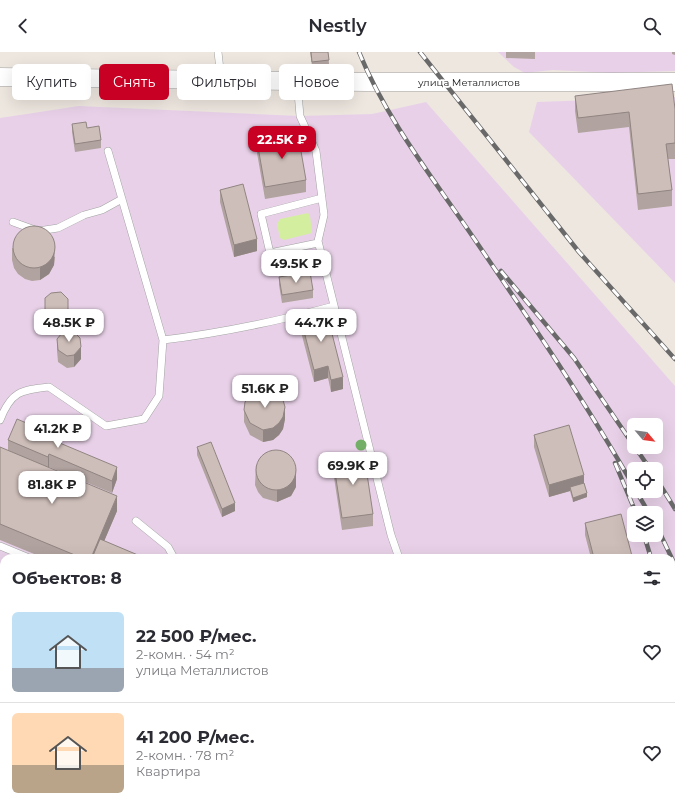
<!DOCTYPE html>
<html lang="ru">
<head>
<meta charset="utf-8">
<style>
	body { margin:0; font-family:Montserrat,sans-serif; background:#f7f7f7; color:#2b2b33; height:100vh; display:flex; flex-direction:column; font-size:15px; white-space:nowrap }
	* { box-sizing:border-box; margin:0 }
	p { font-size:13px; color:#7c7c81 }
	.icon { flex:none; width:22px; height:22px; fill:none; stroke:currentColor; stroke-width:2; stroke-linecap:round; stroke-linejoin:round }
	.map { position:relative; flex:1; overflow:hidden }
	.panel { position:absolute; left:0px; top:502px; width:675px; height:256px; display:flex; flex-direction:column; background:#fff; border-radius:12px 12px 0 0; box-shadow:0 4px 16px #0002 }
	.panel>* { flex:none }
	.top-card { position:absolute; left:12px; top:12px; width:400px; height:36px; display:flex; gap:8px }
	.needle { width:26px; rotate:119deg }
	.fabs { position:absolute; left:627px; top:366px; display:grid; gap:8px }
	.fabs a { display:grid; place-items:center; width:36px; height:36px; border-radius:6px; background:#fff; box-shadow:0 4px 16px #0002; font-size:20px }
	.price { position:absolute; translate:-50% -34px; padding:0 9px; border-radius:8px; background:#fff; color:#222; font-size:13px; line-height:26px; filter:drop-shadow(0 1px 2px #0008) }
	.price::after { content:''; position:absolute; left:50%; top:24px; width:12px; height:9px; margin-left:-6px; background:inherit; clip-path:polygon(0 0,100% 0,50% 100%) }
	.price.active { background:#c70024; color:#fff }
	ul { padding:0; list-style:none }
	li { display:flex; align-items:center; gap:12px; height:100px; padding:0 12px }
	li+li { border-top:1px solid #e1e1e2 }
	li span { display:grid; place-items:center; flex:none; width:112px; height:80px; border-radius:6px; color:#555 }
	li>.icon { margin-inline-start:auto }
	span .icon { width:48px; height:48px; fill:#fffc; stroke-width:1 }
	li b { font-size:17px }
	h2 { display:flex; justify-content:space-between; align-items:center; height:48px; padding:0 12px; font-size:17px }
	.pill { padding:0 14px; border-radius:6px; background:#fff; box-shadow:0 4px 16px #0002; font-size:14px; line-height:36px }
	.pill.active { background:#c70024; color:#fff }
	header { display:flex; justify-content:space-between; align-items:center; height:52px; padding:0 12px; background:#fff; font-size:18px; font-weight:600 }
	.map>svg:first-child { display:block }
	.industrial { fill:#e8d1e8; fill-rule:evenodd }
	.grass { fill:#d4eea0 }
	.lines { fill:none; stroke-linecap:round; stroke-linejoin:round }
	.service-casing { stroke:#a2a2a2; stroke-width:8 }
	.tertiary-casing { stroke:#a2a2a2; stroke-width:19 }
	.service { stroke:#fff; stroke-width:7 }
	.tertiary { stroke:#fff; stroke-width:18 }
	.rail-casing { stroke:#696969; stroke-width:4.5 }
	.rail { stroke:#fff; stroke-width:3; stroke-dasharray:9; stroke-linecap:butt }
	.tree { fill:#73af66 }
	.wall { fill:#b1a39f }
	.shaded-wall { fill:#908582 }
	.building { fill:#cebeb9; stroke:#908582 }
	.labels { text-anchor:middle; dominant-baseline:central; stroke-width:3.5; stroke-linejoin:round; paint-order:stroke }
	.street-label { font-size:10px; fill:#1b1b1b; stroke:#fff }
</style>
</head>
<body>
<header><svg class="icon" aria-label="back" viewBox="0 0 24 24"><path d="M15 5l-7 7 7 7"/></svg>Nestly<svg class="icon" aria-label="search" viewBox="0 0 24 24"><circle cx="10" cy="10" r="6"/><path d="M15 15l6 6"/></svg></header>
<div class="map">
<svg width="675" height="758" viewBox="0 0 675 758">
	<rect width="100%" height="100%" fill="#eee7e0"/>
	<!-- industrial -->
	<path class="industrial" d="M498,0H675V19L610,21L553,18L525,21L514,15Z
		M675,45V231L529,80L537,50Z
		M426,50L675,334V758H0V66L79,54L300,64L372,62ZM634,373H656V395H634ZM634,417H656V439H634ZM634,461H656V483H634ZM4,506H671V754H4Z"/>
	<!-- grass -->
	<path class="grass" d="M308,161L310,164L312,181L284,188L280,186L277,172L280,167Z"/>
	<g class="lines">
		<!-- service casing -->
		<g class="service-casing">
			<path id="service" d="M218,0L221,27
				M297,29L300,64L316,99L324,163L318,189L391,483L399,506
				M13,170L38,179L58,176L84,163L102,158L122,147
				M318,191L270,201L261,162L322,146
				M163,288C222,281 278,269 334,254
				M0,368C11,340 20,338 49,335L106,374L144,367L159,344L163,288L108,99
				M136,469L168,495L174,506
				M0,494L29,506
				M0,560L4,543
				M487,754L491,756
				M655,754L656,758
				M63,758L64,754
				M354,758L356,754"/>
		</g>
		<!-- tertiary casing -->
		<g class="tertiary-casing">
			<path id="tertiary" d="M0,25L365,30H675"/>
		</g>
		<!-- service -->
		<use href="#service" class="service"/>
		<!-- tertiary -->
		<use href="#tertiary" class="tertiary"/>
		<!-- rail casing -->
		<g class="rail-casing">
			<path id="rail" d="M359,0C386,67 433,126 473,185C529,267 585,349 634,435
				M420,0L579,200L675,307
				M501,219L574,306L634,394
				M635,395L650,417
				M615,411L636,461
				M656,426L675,457
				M636,439L649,461
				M656,473L675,513
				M644,483L651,506
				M671,581L675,596"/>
		</g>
		<!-- rail -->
		<use href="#rail" class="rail"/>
	</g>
	<!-- trees -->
	<circle class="tree" cx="361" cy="393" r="5.5"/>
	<!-- wall -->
	<path class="wall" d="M310,0H328L329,12L312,14Z
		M506,0H535V7L506,6Z
		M672,0H675V3L672,2Z
		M575,44L675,57V107H668L672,138V154L638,158L629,75L578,81L575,59Z
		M72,72L87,76L101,88V96L75,100L72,80Z
		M257,89L306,128V140L265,147L257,101Z
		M220,138L257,199L234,205L220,150Z
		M12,196L55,205L54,213L49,222L40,228L32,229L25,227L18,222L14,216L12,208Z
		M279,225L313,238V246L282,251L279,233Z
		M45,246L68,269L62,276H53L45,269Z
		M300,264L343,337L331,340L328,326L314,330L300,276Z
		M57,287L81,307L74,315L67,316L58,310L57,299Z
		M244,358L285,367L283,377L279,383L273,388L263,390L250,383L244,370Z
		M534,383L584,431L587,445L573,450L570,439L549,445L534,395Z
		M8,388L57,390L117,427L112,441L49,415V416L117,459L104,489L145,506H44L0,488V395L8,399Z
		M197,395L235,459L222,465L197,403Z
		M333,407L373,462V474L342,478L333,419Z
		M256,413L296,428V435L291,444L277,450L263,446L258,440L255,433Z
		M585,471L632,506H591L585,483Z
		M0,581L4,583V666L0,664Z
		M671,650L675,758H669L668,754H671Z
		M99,754H131L129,758H109Z"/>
	<!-- shaded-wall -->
	<path class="shaded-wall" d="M257,187V199L234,205V193Z
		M55,193L54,213L49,222L40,228V216Z
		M68,257V269L62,276V264Z
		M81,295V307L74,315V303Z
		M328,314V326L314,330V318Z
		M343,325V337L331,340V328Z
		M285,355V367L283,377L279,383L273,388L263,390V378Z
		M49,402V415L48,417V405Z
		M117,415V427L112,441V429Z
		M296,416V435L291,444L277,450V438Z
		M584,423V435H570V439L549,445V433Z
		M587,441V445L573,450V446Z
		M117,444V459L97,506H91Z
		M235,451V459L222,465V457Z
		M126,754H131L129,758H126Z"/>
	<!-- building -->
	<path class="building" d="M311,0H328L329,8L312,10Z
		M672,32L675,57V91L666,92L672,138L638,142L629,60L578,66L575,44Z
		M86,70L87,76L99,74L101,88L75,92L72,72Z
		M298,82L306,128L265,135L257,89Z
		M243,132L257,187L234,193L220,138Z
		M13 195a21 21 0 1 1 42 0a21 21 0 1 1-42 0Z
		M310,220L313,238L282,243L279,225Z
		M61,240L68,247V257L62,264H53L45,257V246L51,241Z
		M326,258L343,325L331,328L328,314L314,318L300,264Z
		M73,279L80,286L81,295L74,303L67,304L58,298L57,287L62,281Z
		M263,336L271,337L278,342L283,348L285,355L283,365L279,371L273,376L263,378L250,371L244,358L245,350L256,338Z
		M17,367L57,384L55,389L117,415L112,429L49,402L48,405L8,388Z
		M569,373L584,423L549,433L534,383Z
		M211,390L235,451L222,457L197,395Z
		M0,395L117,444L91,506H82L0,472Z
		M256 418a20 20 0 1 1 40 0a20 20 0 1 1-40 0Z
		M364,402L373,462L342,466L333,407Z
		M584,431L587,441L573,446L570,435Z
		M621,462L632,504L625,506H594L585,471Z
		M100,487L145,506H92Z
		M0,581L4,583V650L0,648Z
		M675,648V758H674L671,749V650Z
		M73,754H98L107,758H71Z"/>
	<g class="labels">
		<!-- street labels -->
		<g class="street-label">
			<text x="469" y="30">улица Металлистов</text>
		</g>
	</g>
</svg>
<div class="fabs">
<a><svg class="needle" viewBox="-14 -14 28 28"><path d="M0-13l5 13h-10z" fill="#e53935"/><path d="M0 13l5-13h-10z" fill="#7c7c81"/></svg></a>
<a><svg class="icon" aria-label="locate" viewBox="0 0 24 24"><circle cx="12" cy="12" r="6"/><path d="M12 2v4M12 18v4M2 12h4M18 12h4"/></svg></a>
<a><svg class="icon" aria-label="layers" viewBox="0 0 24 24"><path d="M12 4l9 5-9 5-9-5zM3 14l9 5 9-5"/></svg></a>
</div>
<b class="price active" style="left:282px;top:108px">22.5K ₽</b>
<b class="price" style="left:296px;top:232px">49.5K ₽</b>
<b class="price" style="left:69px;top:291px">48.5K ₽</b>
<b class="price" style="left:321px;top:291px">44.7K ₽</b>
<b class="price" style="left:265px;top:357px">51.6K ₽</b>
<b class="price" style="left:58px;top:397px">41.2K ₽</b>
<b class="price" style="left:353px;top:434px">69.9K ₽</b>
<b class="price" style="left:52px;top:453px">81.8K ₽</b>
<div class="top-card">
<a class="pill">Купить</a>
<a class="pill active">Снять</a>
<a class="pill">Фильтры</a>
<a class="pill">Новое</a>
</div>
<section class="panel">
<h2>Объектов: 8<svg class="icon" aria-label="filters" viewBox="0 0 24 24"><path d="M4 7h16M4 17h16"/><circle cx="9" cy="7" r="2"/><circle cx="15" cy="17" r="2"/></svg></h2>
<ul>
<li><span style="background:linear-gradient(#bfe0f5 70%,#9aa5b1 0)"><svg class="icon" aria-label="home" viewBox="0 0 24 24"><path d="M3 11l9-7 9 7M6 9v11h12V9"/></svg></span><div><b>22 500 ₽/мес.</b><p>2-комн. · 54 m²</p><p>улица Металлистов</p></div><svg class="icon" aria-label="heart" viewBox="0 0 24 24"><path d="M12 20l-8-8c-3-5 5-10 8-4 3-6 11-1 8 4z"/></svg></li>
<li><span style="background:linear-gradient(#ffd9b3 65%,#b9a48a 0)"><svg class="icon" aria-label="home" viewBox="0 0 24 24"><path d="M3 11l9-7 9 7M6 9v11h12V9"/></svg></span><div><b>41 200 ₽/мес.</b><p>2-комн. · 78 m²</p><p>Квартира</p></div><svg class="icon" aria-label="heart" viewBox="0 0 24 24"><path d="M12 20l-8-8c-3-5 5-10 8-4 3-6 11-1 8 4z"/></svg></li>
</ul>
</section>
</div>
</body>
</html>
